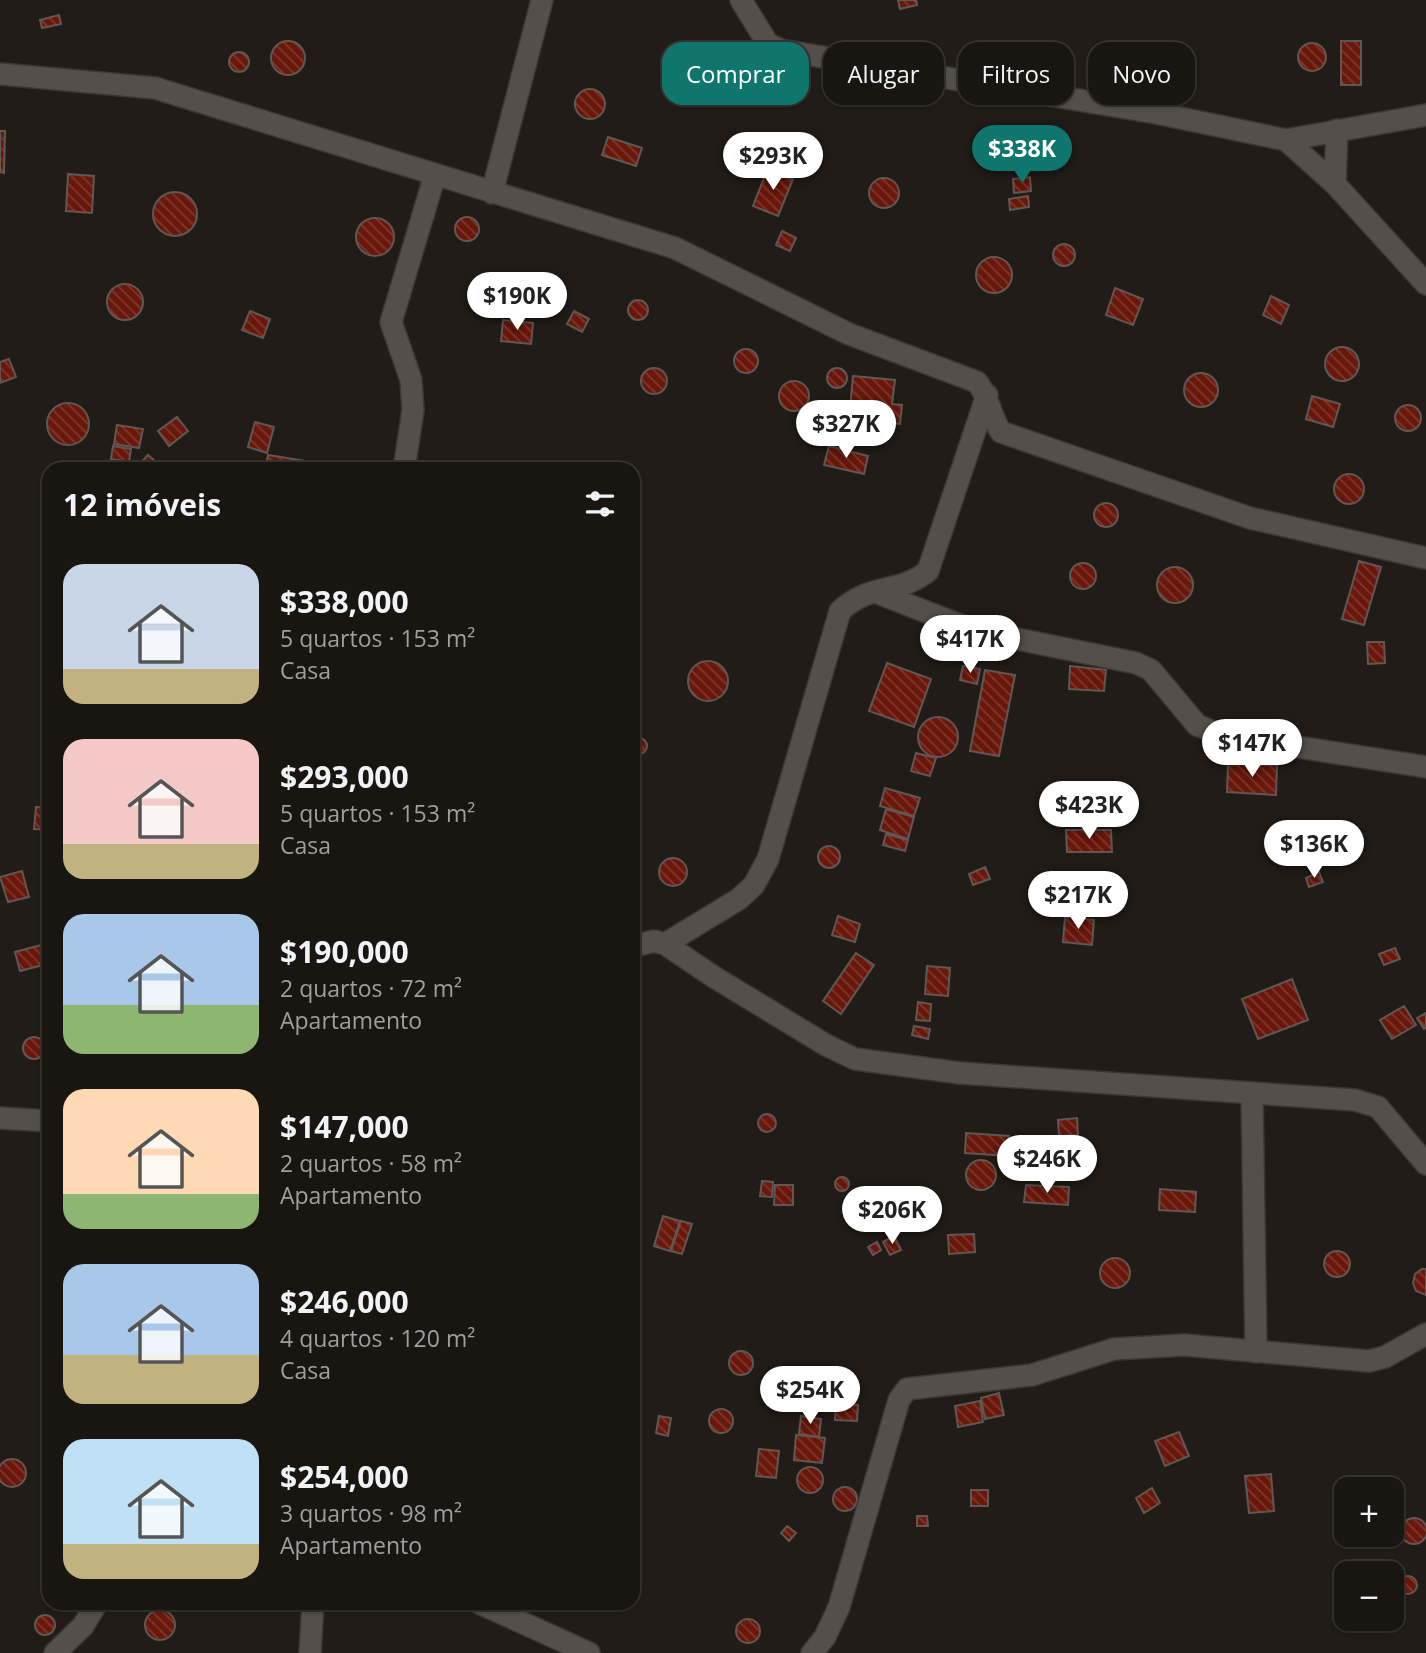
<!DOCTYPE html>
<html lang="pt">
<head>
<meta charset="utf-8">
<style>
	body { margin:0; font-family:"Open Sans",sans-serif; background:#26221f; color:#f1f3f6; height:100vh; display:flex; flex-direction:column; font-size:26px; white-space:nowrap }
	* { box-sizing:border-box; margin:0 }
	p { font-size:23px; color:#9f9f9f }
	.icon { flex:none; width:38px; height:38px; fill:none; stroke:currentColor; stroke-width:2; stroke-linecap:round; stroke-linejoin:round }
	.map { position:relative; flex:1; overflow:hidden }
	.details { position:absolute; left:42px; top:462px; width:598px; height:1148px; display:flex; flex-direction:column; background:#191511; border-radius:21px; box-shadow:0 2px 5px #0004,0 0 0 2px #373431 }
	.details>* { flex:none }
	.guide { position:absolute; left:662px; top:42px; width:658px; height:63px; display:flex; gap:14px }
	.controls { position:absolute; left:1334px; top:1477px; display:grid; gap:14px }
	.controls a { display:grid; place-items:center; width:70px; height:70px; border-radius:14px; background:#191511; box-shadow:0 2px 5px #0004,0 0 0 2px #373431; font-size:35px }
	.price { position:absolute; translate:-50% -60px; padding:0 16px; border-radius:24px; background:#fff; color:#222; font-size:23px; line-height:46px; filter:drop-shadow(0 2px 4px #0008) }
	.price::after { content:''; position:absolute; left:50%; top:42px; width:21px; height:16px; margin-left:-10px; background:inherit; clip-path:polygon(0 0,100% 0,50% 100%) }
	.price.selected { background:#0f766e; color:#fff }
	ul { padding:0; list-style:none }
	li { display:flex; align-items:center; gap:21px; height:175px; padding:0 21px }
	li span { display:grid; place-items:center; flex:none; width:196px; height:140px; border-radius:21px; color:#555 }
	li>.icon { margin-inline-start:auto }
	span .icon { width:84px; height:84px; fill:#fffc; stroke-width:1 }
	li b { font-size:30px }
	h2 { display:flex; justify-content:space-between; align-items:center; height:84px; padding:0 21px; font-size:30px }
	.pill { padding:0 24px; border-radius:21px; background:#191511; box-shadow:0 2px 5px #0004,0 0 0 2px #373431; font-size:24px; line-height:63px }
	.pill.selected { background:#0f766e; color:#fff }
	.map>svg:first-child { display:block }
	.building { fill:url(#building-back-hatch); stroke:#605755; stroke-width:2 }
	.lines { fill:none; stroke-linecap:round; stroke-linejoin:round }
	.street-casing { stroke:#3b3734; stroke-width:24 }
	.street { stroke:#554f49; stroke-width:21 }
</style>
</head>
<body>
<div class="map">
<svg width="1426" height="1653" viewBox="0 0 1426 1653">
	<defs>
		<pattern id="building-back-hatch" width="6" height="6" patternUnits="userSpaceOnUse" patternTransform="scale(1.75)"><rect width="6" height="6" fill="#69170a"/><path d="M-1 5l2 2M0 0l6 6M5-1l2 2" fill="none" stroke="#7e382c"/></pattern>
	</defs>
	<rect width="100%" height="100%" fill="#211c17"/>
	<!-- building -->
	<path class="building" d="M898,0H916L917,5L900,9Z
		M59,15L61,24L42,28L40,20Z
		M1341,41H1361V85H1341Z
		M271 58a17 17 0 1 1 34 0a17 17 0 1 1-34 0Z
		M1298 57a14 14 0 1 1 28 0a14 14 0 1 1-28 0Z
		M229 62a10 10 0 1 1 20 0a10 10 0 1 1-20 0Z
		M575 104a15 15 0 1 1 30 0a15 15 0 1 1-30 0Z
		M0,131H5L4,173L0,172Z
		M608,137L642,148L636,166L602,155Z
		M768,168L793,179L778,216L753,206Z
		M68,174L94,176L92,213L66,211Z
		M1030,177L1031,191L1014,193L1013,179Z
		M869 193a15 15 0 1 1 30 0a15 15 0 1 1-30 0Z
		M153 214a22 22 0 1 1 44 0a22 22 0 1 1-44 0Z
		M1028,196L1029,207L1010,210L1009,199Z
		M455 229a12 12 0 1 1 24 0a12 12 0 1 1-24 0Z
		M356 237a19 19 0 1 1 38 0a19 19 0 1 1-38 0Z
		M782,231L796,238L790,251L776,245Z
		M1053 255a11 11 0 1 1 22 0a11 11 0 1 1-22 0Z
		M976 275a18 18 0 1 1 36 0a18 18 0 1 1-36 0Z
		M107 302a18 18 0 1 1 36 0a18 18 0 1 1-36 0Z
		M1115,288L1143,299L1133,325L1106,315Z
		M1271,296L1289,305L1281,324L1263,315Z
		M628 310a10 10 0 1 1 20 0a10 10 0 1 1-20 0Z
		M250,311L270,319L263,338L242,330Z
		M574,311L589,319L582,332L567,324Z
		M503,320L533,323L531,344L501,341Z
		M1325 364a17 17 0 1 1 34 0a17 17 0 1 1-34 0Z
		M734 361a12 12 0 1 1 24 0a12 12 0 1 1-24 0Z
		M9,359L16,377L0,383V362Z
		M827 378a10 10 0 1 1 20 0a10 10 0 1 1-20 0Z
		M641 381a13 13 0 1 1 26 0a13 13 0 1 1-26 0Z
		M1184 390a17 17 0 1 1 34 0a17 17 0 1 1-34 0Z
		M853,376L895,380L892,404L902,405L900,424L849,419Z
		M779 396a15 15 0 1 1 30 0a15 15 0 1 1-30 0Z
		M1312,396L1340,404L1333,427L1306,419Z
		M47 424a21 21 0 1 1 42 0a21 21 0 1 1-42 0Z
		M1395 418a13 13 0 1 1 26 0a13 13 0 1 1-26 0Z
		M177,417L188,431L169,446L158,431Z
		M255,422L274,427L267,453L248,447Z
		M117,425L143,429L139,448L114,444Z
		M113,446L131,449L129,462L111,459Z
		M829,446L868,456L864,474L824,465Z
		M148,455L164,469H135Z
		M268,455L306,461L305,469H265Z
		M1334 489a15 15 0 1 1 30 0a15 15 0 1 1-30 0Z
		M1094 515a12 12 0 1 1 24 0a12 12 0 1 1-24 0Z
		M1359,561L1381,567L1364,625L1342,619Z
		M1070 576a13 13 0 1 1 26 0a13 13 0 1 1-26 0Z
		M1157 585a18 18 0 1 1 36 0a18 18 0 1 1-36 0Z
		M1367,642H1384L1385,663L1368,664Z
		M688 681a20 20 0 1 1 40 0a20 20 0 1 1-40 0Z
		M887,663L931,679L914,727L869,711Z
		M963,666L980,669L977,684L960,680Z
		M1070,666L1106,670L1104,691L1069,689Z
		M985,670L1015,675L999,756L970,751Z
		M918 737a20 20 0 1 1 40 0a20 20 0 1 1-40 0Z
		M631 746a8 8 0 1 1 16 0a8 8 0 1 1-16 0Z
		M916,753L936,758L930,776L911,771Z
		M1228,764L1277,765L1276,795L1227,792Z
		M885,788L920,798L914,816L880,806Z
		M36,807L49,808V830L34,829Z
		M886,809L914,817L908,839L880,830Z
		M1066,830H1111L1112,852H1067Z
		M886,834L908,840L905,851L883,845Z
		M818 857a11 11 0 1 1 22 0a11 11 0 1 1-22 0Z
		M659 872a14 14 0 1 1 28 0a14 14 0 1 1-28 0Z
		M985,867L990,879L973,885L969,874Z
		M22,871L29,897L8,902L0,877Z
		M1319,872L1323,882L1309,887L1306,878Z
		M838,916L860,924L855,942L832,935Z
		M1065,917L1094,920L1092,945L1063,942Z
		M41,945L47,964L20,971L15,952Z
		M1395,948L1400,959L1384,965L1379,954Z
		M856,953L874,965L841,1014L823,1001Z
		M927,966L950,968L948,996L925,994Z
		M1292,979L1308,1020L1258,1039L1242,999Z
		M918,1002L931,1004L930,1021L916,1020Z
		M1404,1006L1416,1025L1392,1039L1380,1020Z
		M1426,1013V1027L1424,1029L1417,1018Z
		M914,1026L930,1029L928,1039L912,1035Z
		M23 1048a11 11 0 1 1 22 0a11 11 0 1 1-22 0Z
		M758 1123a9 9 0 1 1 18 0a9 9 0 1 1-18 0Z
		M1077,1118L1078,1135L1059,1136L1058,1120Z
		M966,1133L1009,1136L1007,1156L965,1153Z
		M966 1175a15 15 0 1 1 30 0a15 15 0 1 1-30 0Z
		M835 1184a7 7 0 1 1 14 0a7 7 0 1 1-14 0Z
		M762,1181L773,1182L772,1197L760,1196Z
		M775,1185H793V1205H774Z
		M1026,1185L1069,1187L1068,1205L1024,1202Z
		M1160,1189L1196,1192L1195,1212L1159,1210Z
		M663,1216L680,1221L670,1251L654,1246Z
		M681,1221L692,1224L682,1254L671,1251Z
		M974,1234L975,1252L949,1254L948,1235Z
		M894,1236L901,1250L890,1255L883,1242Z
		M877,1242L881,1250L873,1255L868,1247Z
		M1324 1264a13 13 0 1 1 26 0a13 13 0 1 1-26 0Z
		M1100 1273a15 15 0 1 1 30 0a15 15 0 1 1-30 0Z
		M1422,1269H1426V1295L1416,1291L1413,1283L1415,1274Z
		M729 1363a12 12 0 1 1 24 0a12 12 0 1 1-24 0Z
		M999,1393L1004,1415L985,1419L981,1398Z
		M980,1401L983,1422L958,1427L955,1406Z
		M836,1403L858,1405L857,1421L835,1420Z
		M709 1421a12 12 0 1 1 24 0a12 12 0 1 1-24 0Z
		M659,1416L671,1418L668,1436L656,1433Z
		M801,1416L821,1419L819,1437L799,1434Z
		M1179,1432L1189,1456L1165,1466L1155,1441Z
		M796,1435L825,1438L822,1463L794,1460Z
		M759,1449L779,1451L776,1478L756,1476Z
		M-2 1473a14 14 0 1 1 28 0a14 14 0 1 1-28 0Z
		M797 1480a13 13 0 1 1 26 0a13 13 0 1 1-26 0Z
		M1271,1474L1274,1511L1249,1513L1245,1476Z
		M833 1499a12 12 0 1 1 24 0a12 12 0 1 1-24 0Z
		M1152,1488L1160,1503L1144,1513L1136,1498Z
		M971,1490H988V1506H971Z
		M917,1516H927L928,1526H917Z
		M1401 1531a13 13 0 1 1 26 0a13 13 0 1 1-26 0Z
		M787,1526L796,1533L789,1541L781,1533Z
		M1399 1585a9 9 0 1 1 18 0a9 9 0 1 1-18 0Z
		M145 1625a15 15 0 1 1 30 0a15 15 0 1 1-30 0Z
		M35 1625a10 10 0 1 1 20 0a10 10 0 1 1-20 0Z
		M736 1631a12 12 0 1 1 24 0a12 12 0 1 1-24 0Z"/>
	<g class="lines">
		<!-- street casing -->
		<g class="street-casing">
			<path id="street" d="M741,0L768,44L781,50L1156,113L1286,140L1426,115
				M0,74L155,88L675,248L849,334L977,382C990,398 990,416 1001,432L1250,518L1426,558
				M1286,140L1335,184L1426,284
				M1335,184L1337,130
				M492,193L542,0
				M404,469L413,410L411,380L391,322L435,175
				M875,592L973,630L1136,663L1151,670L1197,725L1221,735L1426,767
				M665,944L739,899L754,885L768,859L840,611C871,582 899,595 928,571L987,395
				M634,946L654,941L665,944L714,977L826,1045L855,1059L960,1073L1355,1100L1378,1107L1426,1164
				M1252,1094L1256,1352
				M0,1118L49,1121
				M479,1603L589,1653
				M55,1653L83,1626L97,1603
				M310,1653L313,1603
				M812,1653L825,1637L839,1607L899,1400L907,1389L1032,1375L1114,1349L1184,1345L1369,1361L1385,1357L1426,1334"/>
		</g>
		<!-- street -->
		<use href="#street" class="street"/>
	</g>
</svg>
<div class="controls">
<a>+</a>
<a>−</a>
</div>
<b class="price selected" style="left:1022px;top:185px">$338K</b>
<b class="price" style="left:773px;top:192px">$293K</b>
<b class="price" style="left:517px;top:332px">$190K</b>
<b class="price" style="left:846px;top:460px">$327K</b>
<b class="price" style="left:970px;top:675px">$417K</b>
<b class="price" style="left:1252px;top:779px">$147K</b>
<b class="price" style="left:1089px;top:841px">$423K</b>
<b class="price" style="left:1314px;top:880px">$136K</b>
<b class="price" style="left:1078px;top:931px">$217K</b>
<b class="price" style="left:1047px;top:1195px">$246K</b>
<b class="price" style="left:892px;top:1246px">$206K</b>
<b class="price" style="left:810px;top:1426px">$254K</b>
<div class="guide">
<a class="pill selected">Comprar</a>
<a class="pill">Alugar</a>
<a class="pill">Filtros</a>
<a class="pill">Novo</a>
</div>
<section class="details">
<h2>12 imóveis<svg class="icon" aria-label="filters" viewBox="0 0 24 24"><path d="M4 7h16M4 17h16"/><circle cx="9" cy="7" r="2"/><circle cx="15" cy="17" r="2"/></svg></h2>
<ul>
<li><span style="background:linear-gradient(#c9d6e8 75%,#c2b280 0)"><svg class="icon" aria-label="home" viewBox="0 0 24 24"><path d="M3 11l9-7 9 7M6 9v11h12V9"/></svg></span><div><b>$338,000</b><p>5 quartos · 153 m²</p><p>Casa</p></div></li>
<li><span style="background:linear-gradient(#f6c9c9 75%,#c2b280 0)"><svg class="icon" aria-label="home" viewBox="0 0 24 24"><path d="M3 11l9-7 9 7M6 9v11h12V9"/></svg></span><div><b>$293,000</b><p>5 quartos · 153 m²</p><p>Casa</p></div></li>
<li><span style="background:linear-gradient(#a9c7e8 65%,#8fb573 0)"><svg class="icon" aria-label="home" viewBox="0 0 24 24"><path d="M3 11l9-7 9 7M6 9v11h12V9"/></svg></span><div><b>$190,000</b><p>2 quartos · 72 m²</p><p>Apartamento</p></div></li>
<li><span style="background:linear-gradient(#ffd9b3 75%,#8fb573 0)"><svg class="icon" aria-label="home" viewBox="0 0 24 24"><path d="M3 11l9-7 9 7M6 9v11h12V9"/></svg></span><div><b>$147,000</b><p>2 quartos · 58 m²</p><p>Apartamento</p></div></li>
<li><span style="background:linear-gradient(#a9c7e8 65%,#c2b280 0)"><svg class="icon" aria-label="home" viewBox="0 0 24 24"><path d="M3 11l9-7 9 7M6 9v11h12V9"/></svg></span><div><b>$246,000</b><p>4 quartos · 120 m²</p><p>Casa</p></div></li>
<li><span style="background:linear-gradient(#bfe0f5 75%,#c2b280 0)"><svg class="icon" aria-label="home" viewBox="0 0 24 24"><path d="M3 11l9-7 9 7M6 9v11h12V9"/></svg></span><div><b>$254,000</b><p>3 quartos · 98 m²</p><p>Apartamento</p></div></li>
</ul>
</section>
</div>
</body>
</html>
